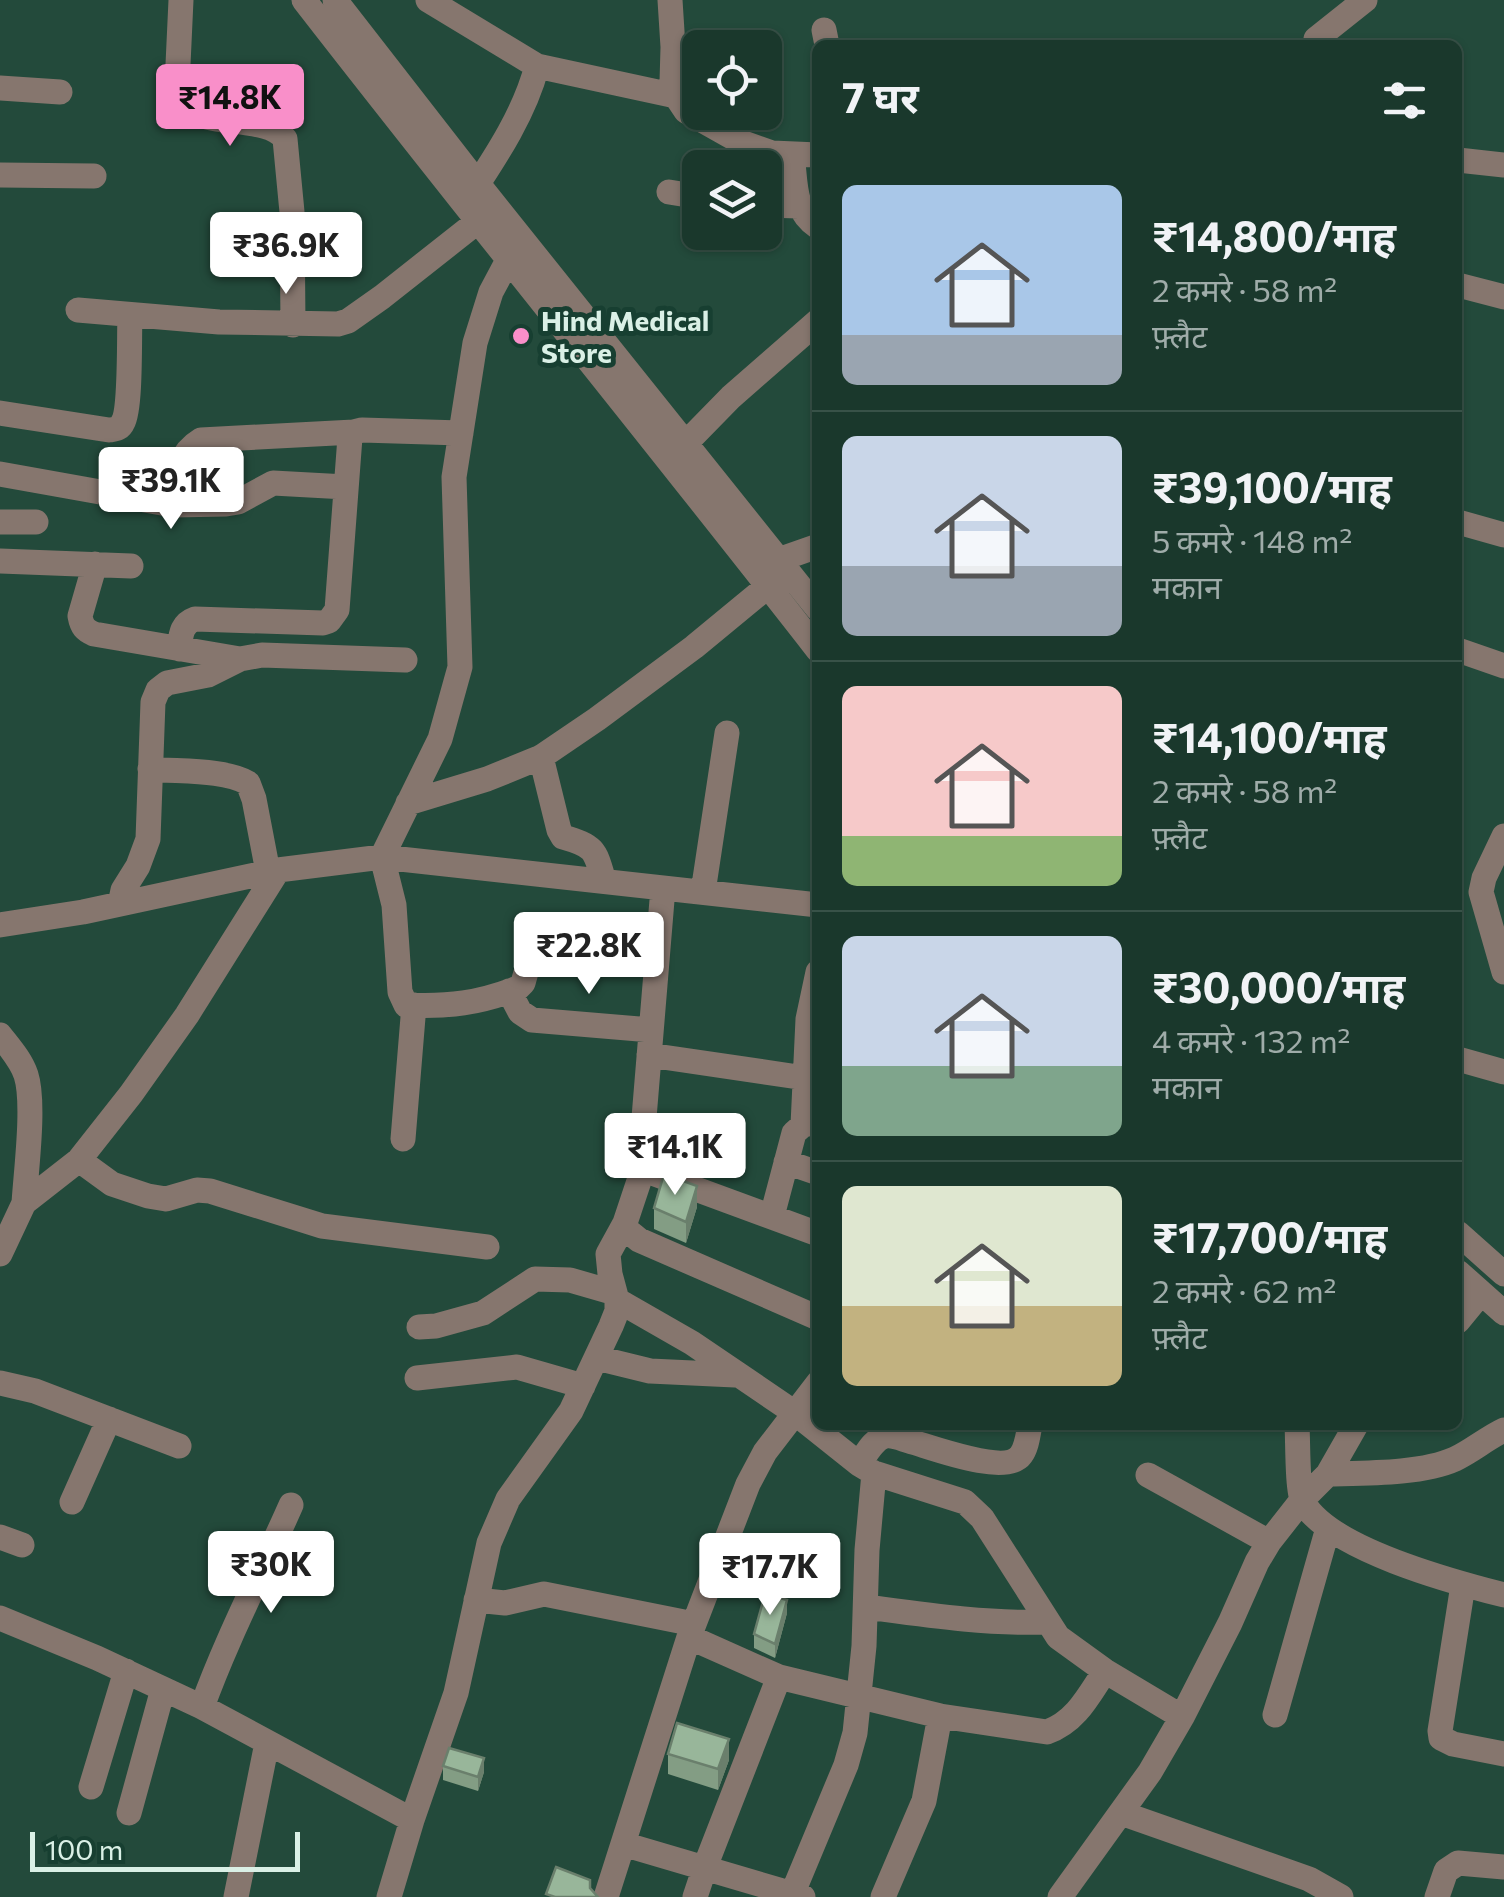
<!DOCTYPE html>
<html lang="hi">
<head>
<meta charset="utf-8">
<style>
	body { margin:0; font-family:Commissioner,"Noto Sans Devanagari",sans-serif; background:#274338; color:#f1f3f6; height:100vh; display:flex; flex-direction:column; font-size:38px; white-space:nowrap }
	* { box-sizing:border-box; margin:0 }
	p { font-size:32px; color:#9faca9 }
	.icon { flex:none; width:55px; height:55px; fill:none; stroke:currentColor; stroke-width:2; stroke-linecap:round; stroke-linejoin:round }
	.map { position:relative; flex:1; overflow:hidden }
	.sheet { position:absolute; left:812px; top:40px; width:650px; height:1390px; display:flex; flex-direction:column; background:#1a382c; border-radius:15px; box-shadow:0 2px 8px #0004,0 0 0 2px #385248 }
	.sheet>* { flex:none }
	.fabs { position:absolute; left:682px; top:30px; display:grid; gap:20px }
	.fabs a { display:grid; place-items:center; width:100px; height:100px; border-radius:15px; background:#1a382c; box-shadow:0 2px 8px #0004,0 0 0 2px #385248; font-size:50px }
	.scale { position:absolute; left:30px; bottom:25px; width:270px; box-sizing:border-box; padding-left:10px; border:5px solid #daf0e6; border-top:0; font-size:28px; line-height:35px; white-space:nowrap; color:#daf0e6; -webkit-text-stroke:8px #173f31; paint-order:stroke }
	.price { position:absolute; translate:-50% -85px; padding:0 22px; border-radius:10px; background:#fff; color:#222; font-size:32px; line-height:65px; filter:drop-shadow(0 2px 5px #0008) }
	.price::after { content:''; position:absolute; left:50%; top:60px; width:30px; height:22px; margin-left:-15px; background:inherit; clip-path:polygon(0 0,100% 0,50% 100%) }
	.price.current { background:#f98fc9; color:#111 }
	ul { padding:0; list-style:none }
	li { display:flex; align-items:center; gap:30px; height:250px; padding:0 30px }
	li+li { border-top:2px solid #385248 }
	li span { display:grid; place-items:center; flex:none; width:280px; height:200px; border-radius:15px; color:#555 }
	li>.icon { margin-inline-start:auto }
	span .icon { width:120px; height:120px; fill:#fffc; stroke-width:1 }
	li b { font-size:42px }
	h2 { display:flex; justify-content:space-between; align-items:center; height:120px; padding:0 30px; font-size:42px }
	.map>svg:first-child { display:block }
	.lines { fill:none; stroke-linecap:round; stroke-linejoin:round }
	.minor { stroke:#86766e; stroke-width:25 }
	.wall { fill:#839d84 }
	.shaded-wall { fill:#6a7f6c }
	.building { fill:#98b69a; stroke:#6a7f6c; stroke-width:2.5 }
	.poi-dot { fill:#f98fc9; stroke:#173f31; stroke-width:4 }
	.labels { text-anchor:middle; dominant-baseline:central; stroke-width:10; stroke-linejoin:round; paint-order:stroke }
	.poi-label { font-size:28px; font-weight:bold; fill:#daf0e6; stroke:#173f31; text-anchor:start }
</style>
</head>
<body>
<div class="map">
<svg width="1504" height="1897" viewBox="0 0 1504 1897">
	<rect width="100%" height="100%" fill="#234a3b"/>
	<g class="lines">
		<!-- minor -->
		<path class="minor" d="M181,0L177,86C178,136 264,109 285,139L292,212L293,325
			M304,0C473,218 648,432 818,650
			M335,0L478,184L818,609
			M428,0L537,66L676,96
			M670,0L673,47L672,82L676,96L686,111L741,142L772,153L818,155
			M824,30L827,45
			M1316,39L1365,0
			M0,88L60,92
			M792,154C796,182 792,210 818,227
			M1458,160L1504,165
			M0,175L94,176
			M669,192L700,197
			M471,194C497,155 525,112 537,66
			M765,205L799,206
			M508,260L491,292L475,343L454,477L460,667L440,739L382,857L394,905L400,992L406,1005C449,1007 479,1003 518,988L523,983L530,958
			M1458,285L1504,297
			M78,310L219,322L338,324L348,321L382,297L477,222
			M0,413L109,430C116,429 120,429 123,422C131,408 129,335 130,315
			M686,443L731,397L818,321
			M0,474L173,505L226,504L238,502L273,483L346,487
			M173,505C176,479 176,455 201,440L354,432
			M0,522H36
			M1458,522L1504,535
			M778,560L818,546
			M0,561L131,566
			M95,564L80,616C82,627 85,630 94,634L240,659
			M179,649C181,635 181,624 195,619L323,623L329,621L337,610L350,437L354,432L362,430L461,433
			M1458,650L1504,666
			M541,757L559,830L563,837C595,846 595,850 604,881
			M150,769C178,772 224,769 248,783L254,799L268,872
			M408,803L487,779L541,757L597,719L694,647L768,586
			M1504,836L1484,878L1481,892L1504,972
			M663,888L642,1142L646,1160L655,1174L818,1234
			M703,892L727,733
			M120,904L123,890L138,866L148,839L153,702L158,690L167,683L208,675L240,659L262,655L405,660
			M0,925L83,912L278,870L382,857L818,905
			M509,991L520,1012L532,1020L651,1030
			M0,1035C10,1048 21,1060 26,1075C35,1103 26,1171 24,1203
			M649,1055L805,1078
			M1458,1059L1504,1072
			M803,1125L808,1019L818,972
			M403,1139L414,1005
			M79,1160L112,1184L148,1196L166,1199L197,1190L210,1191L322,1226L487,1247
			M646,1160L625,1223L628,1231L639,1240L818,1318
			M786,1162L818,1173
			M772,1216L794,1133L803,1125L815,1122
			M1458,1233L1504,1274
			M0,1254L24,1203L79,1160L131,1094L187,1015L278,870
			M1458,1272L1504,1313
			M617,1300L692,1343L795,1413L859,1464L874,1473L965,1502L982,1518L1058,1637L1105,1671L1182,1717L1150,1772L1060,1897
			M1458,1321L1481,1293
			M419,1327L436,1326L483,1313L535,1279L570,1280L615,1293
			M597,1358L650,1371L735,1375
			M417,1378L517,1367L583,1386
			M0,1383L35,1391L179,1446
			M1297,1425C1298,1440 1297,1491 1303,1502C1330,1549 1453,1582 1504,1595
			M859,1464C865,1456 874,1438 886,1436C893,1435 902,1439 909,1441C931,1447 1006,1476 1021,1455C1027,1447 1028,1434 1030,1425
			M1328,1474C1364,1473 1422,1474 1455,1459C1472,1451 1487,1438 1504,1430
			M1148,1475L1269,1542
			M72,1502L109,1419
			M0,1537L22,1545
			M1463,1585L1440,1731L1441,1738L1453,1744L1504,1754
			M476,1600L505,1603L544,1594L694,1624
			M866,1607C926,1615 985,1624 1046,1622
			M0,1618L97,1658L202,1707L412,1820
			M689,1637L779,1677L940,1716L1047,1732C1076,1722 1089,1695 1105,1671
			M202,1707C227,1638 261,1573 291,1505
			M1275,1715L1328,1528
			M1182,1717L1230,1623L1257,1562L1269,1542L1302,1500L1328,1474L1356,1425
			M91,1787L126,1671
			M129,1813L163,1689
			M1121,1813L1309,1879L1341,1897
			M623,1844L803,1897
			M236,1897L267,1743
			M389,1897L412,1820L456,1693L489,1543L508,1499L571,1411L611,1326L617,1311V1300L610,1274L608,1254L625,1223
			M606,1897L689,1637L748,1484L765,1452L818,1383
			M695,1897L705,1867L779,1677
			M791,1897L846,1765L855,1733L864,1646L867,1550L874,1473
			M883,1897L924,1801L940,1716
			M1437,1897L1446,1871L1458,1863L1504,1867"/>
	</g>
	<!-- wall -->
	<path class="wall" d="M697,1207L686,1243L654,1229V1208Z
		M787,1613L775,1658L754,1648V1634Z
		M668,1754L729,1760L718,1790L668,1774Z
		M443,1766L484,1772L478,1791L443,1780Z"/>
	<!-- shaded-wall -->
	<path class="shaded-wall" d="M697,1186V1207L686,1243V1222Z
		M787,1600V1613L775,1658V1644Z
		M729,1739V1760L718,1790V1769Z
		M484,1758V1772L478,1791V1777Z"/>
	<!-- building -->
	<path class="building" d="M664,1174L697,1186L686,1222L654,1208Z
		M765,1594L787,1600L775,1644L754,1634Z
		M677,1723L729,1739L718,1769L668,1754Z
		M449,1748L484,1758L478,1777L443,1766Z
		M556,1867L590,1880V1888L598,1897H555L546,1894Z"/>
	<!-- markers -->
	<circle class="poi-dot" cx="521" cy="336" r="10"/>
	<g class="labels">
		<!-- poi labels -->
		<g class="poi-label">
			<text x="541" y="320">Hind Medical<tspan x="541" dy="32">Store</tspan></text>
		</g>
	</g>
</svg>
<div class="fabs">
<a><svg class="icon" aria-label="locate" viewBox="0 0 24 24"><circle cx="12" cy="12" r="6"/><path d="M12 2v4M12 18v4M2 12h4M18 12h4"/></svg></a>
<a><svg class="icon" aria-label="layers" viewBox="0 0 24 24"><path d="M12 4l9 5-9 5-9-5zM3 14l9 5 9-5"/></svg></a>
</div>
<div class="scale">100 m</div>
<b class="price current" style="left:230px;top:149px">₹14.8K</b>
<b class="price" style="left:286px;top:297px">₹36.9K</b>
<b class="price" style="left:171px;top:532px">₹39.1K</b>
<b class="price" style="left:589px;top:997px">₹22.8K</b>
<b class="price" style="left:675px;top:1198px">₹14.1K</b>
<b class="price" style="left:271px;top:1616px">₹30K</b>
<b class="price" style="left:770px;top:1618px">₹17.7K</b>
<section class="sheet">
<h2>7 घर<svg class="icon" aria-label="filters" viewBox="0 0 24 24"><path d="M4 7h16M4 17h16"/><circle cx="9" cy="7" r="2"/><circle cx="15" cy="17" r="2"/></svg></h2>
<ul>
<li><span style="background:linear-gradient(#a9c7e8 75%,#9aa5b1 0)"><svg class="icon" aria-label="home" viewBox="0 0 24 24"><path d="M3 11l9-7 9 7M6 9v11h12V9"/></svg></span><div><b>₹14,800/माह</b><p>2 कमरे · 58 m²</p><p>फ़्लैट</p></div></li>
<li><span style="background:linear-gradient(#c9d6e8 65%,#9aa5b1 0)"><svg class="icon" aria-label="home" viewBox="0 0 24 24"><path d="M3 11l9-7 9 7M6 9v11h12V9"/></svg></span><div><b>₹39,100/माह</b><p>5 कमरे · 148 m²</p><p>मकान</p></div></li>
<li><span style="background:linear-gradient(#f6c9c9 75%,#8fb573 0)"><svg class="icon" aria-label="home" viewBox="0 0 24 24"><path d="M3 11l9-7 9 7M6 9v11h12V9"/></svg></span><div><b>₹14,100/माह</b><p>2 कमरे · 58 m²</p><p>फ़्लैट</p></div></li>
<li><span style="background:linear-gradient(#c9d6e8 65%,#7fa58c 0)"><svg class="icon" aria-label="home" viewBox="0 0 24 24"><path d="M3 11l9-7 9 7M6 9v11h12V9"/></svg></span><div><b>₹30,000/माह</b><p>4 कमरे · 132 m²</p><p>मकान</p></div></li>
<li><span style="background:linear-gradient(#dfe7d0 60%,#c2b280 0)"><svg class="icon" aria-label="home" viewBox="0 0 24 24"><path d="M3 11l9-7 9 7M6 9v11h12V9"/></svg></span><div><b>₹17,700/माह</b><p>2 कमरे · 62 m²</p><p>फ़्लैट</p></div></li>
</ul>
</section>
</div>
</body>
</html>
